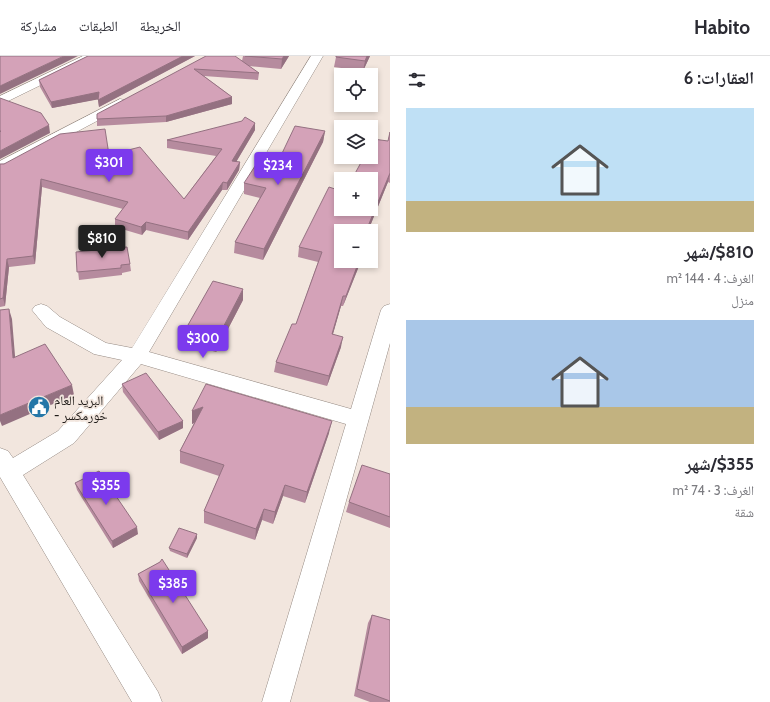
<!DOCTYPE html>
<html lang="ar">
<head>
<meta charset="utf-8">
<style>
	body { margin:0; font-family:Cabin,"Noto Naskh Arabic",sans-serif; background:#f7f7f7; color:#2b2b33; direction:rtl; height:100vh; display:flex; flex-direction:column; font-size:15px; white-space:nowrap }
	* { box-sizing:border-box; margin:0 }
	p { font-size:13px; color:#7c7c81 }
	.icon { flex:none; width:22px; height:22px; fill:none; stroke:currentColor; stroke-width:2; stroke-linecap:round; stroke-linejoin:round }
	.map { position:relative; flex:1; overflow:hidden; direction:ltr }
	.panel { display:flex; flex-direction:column; background:#fff; width:380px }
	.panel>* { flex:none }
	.buttons { position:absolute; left:334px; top:12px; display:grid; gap:8px }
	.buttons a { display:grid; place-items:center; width:44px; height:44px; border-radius:0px; background:#fff; box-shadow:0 2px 6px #0003; font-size:20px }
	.price { position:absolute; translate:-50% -34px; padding:0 9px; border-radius:4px; background:#7c3aed; color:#fff; font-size:13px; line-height:26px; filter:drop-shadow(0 1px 2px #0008) }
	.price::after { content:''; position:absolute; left:50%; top:24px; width:12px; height:9px; margin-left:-6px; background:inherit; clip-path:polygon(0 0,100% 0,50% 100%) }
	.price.current { background:#222; color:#fff }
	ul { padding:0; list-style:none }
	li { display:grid; align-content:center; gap:8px; height:212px; padding:0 16px }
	li span { display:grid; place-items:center; height:124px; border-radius:0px; color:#555 }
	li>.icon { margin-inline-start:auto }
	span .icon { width:72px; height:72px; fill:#fffc; stroke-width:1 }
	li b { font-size:17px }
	h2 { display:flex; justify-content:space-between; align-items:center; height:48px; padding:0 16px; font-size:17px }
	header { display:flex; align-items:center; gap:24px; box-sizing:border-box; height:56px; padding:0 20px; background:#fff; border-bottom:1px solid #e1e1e2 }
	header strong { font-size:19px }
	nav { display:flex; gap:22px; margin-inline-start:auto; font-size:14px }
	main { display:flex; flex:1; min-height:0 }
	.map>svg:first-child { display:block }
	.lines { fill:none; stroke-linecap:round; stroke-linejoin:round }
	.minor-casing { stroke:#958a83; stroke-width:1 }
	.minor { fill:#fff; fill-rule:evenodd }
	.wall { fill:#b68b9e }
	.shaded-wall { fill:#947181 }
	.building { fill:#d4a2b8; stroke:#947181 }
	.labels { text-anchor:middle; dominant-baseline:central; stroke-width:3.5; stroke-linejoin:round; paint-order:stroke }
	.poi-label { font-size:13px; fill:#1f1b18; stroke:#f2e6de; text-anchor:start }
</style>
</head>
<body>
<header>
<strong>Habito</strong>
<nav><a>الخريطة</a><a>الطبقات</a><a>مشاركة</a></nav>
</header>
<main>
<section class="panel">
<h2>العقارات: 6<svg class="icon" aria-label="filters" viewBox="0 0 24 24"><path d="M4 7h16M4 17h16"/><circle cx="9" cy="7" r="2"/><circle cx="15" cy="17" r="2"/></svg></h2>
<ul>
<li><span style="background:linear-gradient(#bfe0f5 75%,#c2b280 0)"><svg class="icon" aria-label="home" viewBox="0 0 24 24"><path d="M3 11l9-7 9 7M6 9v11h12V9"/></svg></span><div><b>$810/شهر</b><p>الغرف: 4 · 144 m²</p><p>منزل</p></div></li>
<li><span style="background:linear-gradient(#a9c7e8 70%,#c2b280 0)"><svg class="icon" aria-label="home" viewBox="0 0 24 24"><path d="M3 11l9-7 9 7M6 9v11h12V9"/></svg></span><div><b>$355/شهر</b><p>الغرف: 3 · 74 m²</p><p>شقة</p></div></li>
</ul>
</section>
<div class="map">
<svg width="390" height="646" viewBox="0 0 390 646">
	<rect width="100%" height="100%" fill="#f2e6de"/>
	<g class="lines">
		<!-- minor casing -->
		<g class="minor-casing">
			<path id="minor" d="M83,0H98L96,2L0,49V40Z
				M311,0H323L149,296L351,353L381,254L384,250L390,248V287L290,646H262L346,368L141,308L74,387L23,419L158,636L162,646H132L0,421V392L8,395L13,402L58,375L122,304L94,298L46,271L32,254L35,250L41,248L47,250L60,261L106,287L132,292Z
				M120,43L125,44L126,47L125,50L5,114L0,115V105Z"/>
		</g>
		<!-- minor -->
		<use href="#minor" class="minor"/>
	</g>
	<!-- wall -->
	<path class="wall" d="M88,0H195L99,51L98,43L52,52L40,31L39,24Z
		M206,0L242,5L243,0H289L281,13L249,10L259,17L258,24L204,20L232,41V48L166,66L97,70V63Z
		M370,0L363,15L334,11L336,1Z
		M255,67V74L236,106H240L239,114L227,134H222L188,184L146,174L142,179L115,171V163L123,153L42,131L35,208L9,211L5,250L0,251V108L109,99L184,143L216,100L167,92V84Z
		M325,75L323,86L263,204L234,197L235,186L260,142L244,138V127L276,110Z
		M390,76V127L388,126L368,175H341L361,205L343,250H341L333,278L341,291L327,330L274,316L276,306L296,268L318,206L298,201L299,191L341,153L388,85Z
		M76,196L130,208L131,215L122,217V219L79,224Z
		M243,244L216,296L184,287V276Z
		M122,328L183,372L159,384L123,336Z
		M192,355L329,377L305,447L283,440L273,468L262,464L255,484L204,467V455L219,420L180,407V395L194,367L192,368Z
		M390,418V472L346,456L349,446Z
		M75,427L138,478L113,492L77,434Z
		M197,482L187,502L170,495L169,492Z
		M160,506L208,575V582L182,598L139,525L138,518Z
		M372,559L390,564V646H370L354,640L368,567Z"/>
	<!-- shaded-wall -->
	<path class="shaded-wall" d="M64,0H78L62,8L0,38V30Z
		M183,0H195L99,51L98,44Z
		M284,0H289L281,13L282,3Z
		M367,0H370L363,15L365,5Z
		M99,36L100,43L52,52L51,46Z
		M232,41V48L166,66V60Z
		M255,67V74L232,113V105Z
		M49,69L50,77L0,103V95Z
		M325,75L323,86L263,204L264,193Z
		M240,106L239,114L227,134V127Z
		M390,117L388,126L368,175H366Z
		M41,123L42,131L35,208L33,200Z
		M223,126L222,134L188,184V176Z
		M146,166V174L142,179L141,171Z
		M7,203L9,211L5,250L3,242Z
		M359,205H361L343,250L346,240Z
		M243,233V244L216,296V285Z
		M343,240L341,250L330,288L332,278Z
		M9,253L12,263L16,312L13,302Z
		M343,281L341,291L327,330L329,320Z
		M72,329L74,339L2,370L0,365V359Z
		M203,351L202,363L192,368V355Z
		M183,365V372L159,384L158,376Z
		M332,365L329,377L305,447L307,436Z
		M285,429L283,440L273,468L275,456Z
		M264,453L262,464L255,484L256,473Z
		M137,471L138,478L113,492L112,485Z
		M197,478V482L187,502V498Z
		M208,575V582L182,598V591Z"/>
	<!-- building -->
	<path class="building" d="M0,0H64L0,30Z
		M88,0H183L98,44L99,36L51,46L39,24Z
		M206,0H235L259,17L194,13L232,41L166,60L97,63V58Z
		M245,0H284L282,3Z
		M336,0H367L365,5L336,1Z
		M0,42L41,57L49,69L0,95V76L1,75H0Z
		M245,61L255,67L232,105L240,106L227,127L223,126L188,176L146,166L141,171L115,163L128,146L41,123L33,200L7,203L3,242L0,243V108H4L60,78L105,73L109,99L140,91L184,143L222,93L167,84L242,65Z
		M295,70L325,75L264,193L235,186L266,132L244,127L257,107L276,110Z
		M390,76V117L366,175H341V205H359L346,240H343L332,278L343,281L329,320L276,306L292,268H296L322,196L299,191L329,131L341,135V153H371V123H352L364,101H371V86L373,83L388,85Z
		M127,191L130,208L121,209V212L77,216L76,196Z
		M213,225L243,233L216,285L184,276Z
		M9,253L13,302L45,288L72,329L0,359V254Z
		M146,317L183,365L158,376L122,328Z
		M206,328L332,365L307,436L285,429L275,456L264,453L256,473L204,455L224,409L180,395L203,351L192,355Z
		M362,409L390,418V461L349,446Z
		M99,415L137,471L112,485L75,427Z
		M179,472L197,478L187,498L169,492Z
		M162,503L208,575L182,591L138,518L160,506Z
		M372,559L390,564V645L357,633Z"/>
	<!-- icons -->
	<defs>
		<g id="civic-disc" transform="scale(1.15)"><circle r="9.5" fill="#2577a8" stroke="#f2e6de"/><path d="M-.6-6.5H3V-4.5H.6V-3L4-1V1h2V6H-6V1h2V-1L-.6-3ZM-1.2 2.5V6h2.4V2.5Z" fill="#fff"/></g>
	</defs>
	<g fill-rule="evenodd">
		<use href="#civic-disc" x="39" y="351"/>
	</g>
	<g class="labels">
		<!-- poi labels -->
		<g class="poi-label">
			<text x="54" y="344">البريد العام<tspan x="54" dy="15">- خورمكسر</tspan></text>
		</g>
	</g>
</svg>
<div class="buttons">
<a><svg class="icon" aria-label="locate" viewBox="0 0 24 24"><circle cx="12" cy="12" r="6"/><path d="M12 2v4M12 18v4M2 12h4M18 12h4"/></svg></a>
<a><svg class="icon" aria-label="layers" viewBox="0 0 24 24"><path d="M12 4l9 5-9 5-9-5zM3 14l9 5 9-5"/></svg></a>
<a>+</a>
<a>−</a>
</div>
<b class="price" style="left:109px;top:127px">$301</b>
<b class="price" style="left:278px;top:130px">$234</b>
<b class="price current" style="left:102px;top:203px">$810</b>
<b class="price" style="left:203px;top:303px">$300</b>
<b class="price" style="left:106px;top:450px">$355</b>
<b class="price" style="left:173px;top:548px">$385</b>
</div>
</main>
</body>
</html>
